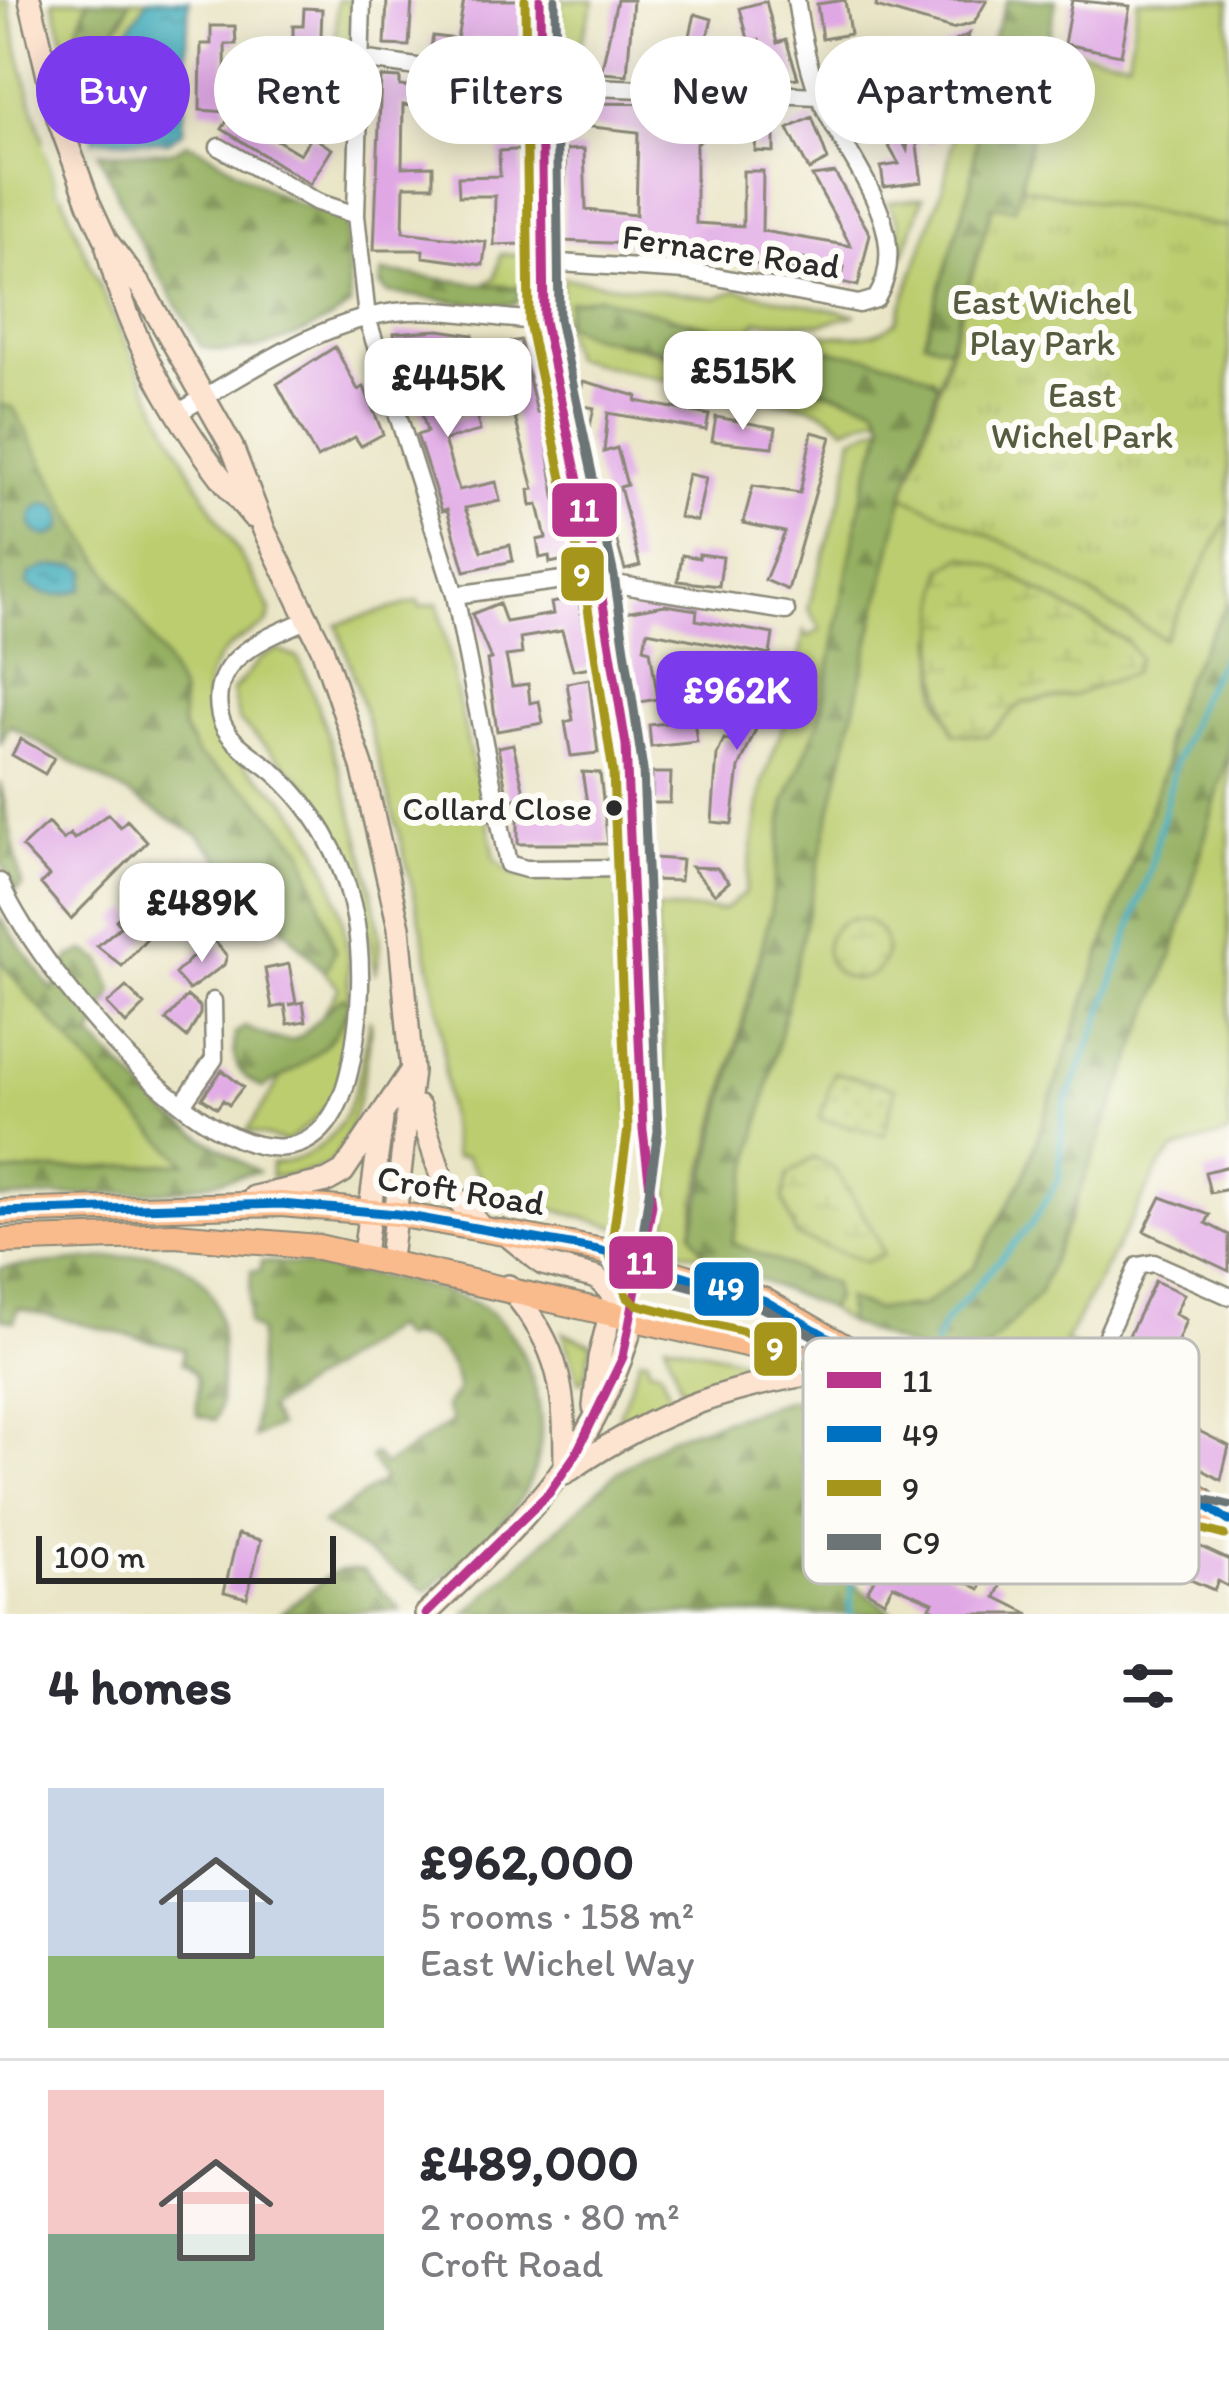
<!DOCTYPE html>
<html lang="en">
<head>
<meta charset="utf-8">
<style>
	body { margin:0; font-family:Itim,sans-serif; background:#f7f7f7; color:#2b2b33; height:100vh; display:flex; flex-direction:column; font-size:45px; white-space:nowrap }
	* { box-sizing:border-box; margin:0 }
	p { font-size:39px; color:#7c7c81 }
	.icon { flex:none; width:66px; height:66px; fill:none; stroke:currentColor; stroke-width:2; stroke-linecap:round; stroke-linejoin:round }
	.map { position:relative; height:1614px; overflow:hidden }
	.details { display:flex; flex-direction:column; background:#fff; flex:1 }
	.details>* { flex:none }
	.guide { position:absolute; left:36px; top:36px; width:1158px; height:108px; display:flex; gap:24px }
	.scale { position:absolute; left:36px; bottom:30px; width:300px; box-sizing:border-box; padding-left:12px; border:6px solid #2b2b2b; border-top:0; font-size:33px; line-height:42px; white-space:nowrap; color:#2b2b2b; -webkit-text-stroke:9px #fdfcf7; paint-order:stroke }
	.price { position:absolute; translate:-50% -102px; padding:0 27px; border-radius:24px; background:#fff; color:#222; font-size:39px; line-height:78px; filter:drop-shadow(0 3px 6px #0008) }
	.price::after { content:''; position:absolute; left:50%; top:72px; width:36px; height:27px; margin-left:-18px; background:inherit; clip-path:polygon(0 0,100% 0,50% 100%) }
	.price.selected { background:#7c3aed; color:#fff }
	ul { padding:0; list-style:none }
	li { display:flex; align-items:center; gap:36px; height:300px; padding:0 48px }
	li+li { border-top:3px solid #e1e1e2 }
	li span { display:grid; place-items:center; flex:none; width:336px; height:240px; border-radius:0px; color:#555 }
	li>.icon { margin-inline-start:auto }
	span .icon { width:144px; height:144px; fill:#fffc; stroke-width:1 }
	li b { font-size:51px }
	h2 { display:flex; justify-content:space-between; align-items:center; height:144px; padding:0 48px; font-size:51px }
	.tag { padding:0 42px; border-radius:54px; background:#fff; box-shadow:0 6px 30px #0003; font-size:42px; line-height:108px }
	.tag.selected { background:#7c3aed; color:#fff }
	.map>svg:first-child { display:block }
	.grass { fill:#bccd70; stroke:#747c4e; stroke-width:3; fill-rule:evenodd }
	.forest { fill:url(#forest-firs); stroke:#606e46; stroke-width:3 }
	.wetland { fill:url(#wetland-marsh); stroke:#747c4e; stroke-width:3 }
	.park { fill:url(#park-tufts); stroke:#747c4e; stroke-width:3 }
	.garden { fill:url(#garden-dots); stroke:#747c4e; stroke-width:3 }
	.water { fill:url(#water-ripples); stroke:#356c74; stroke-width:3 }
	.pier { fill:#eae5c6 }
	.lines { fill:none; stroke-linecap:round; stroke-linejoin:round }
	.stream { stroke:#3fadbc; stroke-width:6 }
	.building { fill:#e0a7e5 }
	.minor-casing { stroke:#8a8878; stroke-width:21 }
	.secondary-casing { stroke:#8a8878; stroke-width:26 }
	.primary-casing { stroke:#8a8878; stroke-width:28 }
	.minor { stroke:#fff; stroke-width:16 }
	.secondary { stroke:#fde4d1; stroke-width:21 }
	.primary { stroke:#fabb8c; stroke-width:24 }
	.bus-1-casing { stroke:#fdfcf7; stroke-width:18 }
	.bus-2-casing { stroke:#fdfcf7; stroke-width:18 }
	.bus-3-casing { stroke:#fdfcf7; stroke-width:18 }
	.bus-4-casing { stroke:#fdfcf7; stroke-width:18 }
	.bus-1 { stroke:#b9368c; stroke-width:9 }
	.bus-2 { stroke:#0070c0; stroke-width:9 }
	.bus-3 { stroke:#a5961b; stroke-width:9 }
	.bus-4 { stroke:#6c7476; stroke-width:9 }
	.bus-dot { fill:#2b2b2b; stroke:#fdfcf7; stroke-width:4.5 }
	.labels { text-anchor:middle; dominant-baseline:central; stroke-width:12; stroke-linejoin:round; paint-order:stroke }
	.bus-label { font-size:33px; fill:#2b2b2b; stroke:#fdfcf7; text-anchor:end }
	.street-label { font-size:36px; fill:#2b2b2b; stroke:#fdfcf7 }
	.park-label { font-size:36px; fill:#565c40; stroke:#fdfcf7 }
	.key { fill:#fdfcf7; stroke:#bebdba; stroke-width:3 }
	.key-label { font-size:33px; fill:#2b2b2b }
	.line-badge { stroke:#fdfcf7; stroke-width:4.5 }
	.badge-label { font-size:33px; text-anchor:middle; font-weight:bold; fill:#fff }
</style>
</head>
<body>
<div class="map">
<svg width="1229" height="1614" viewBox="0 0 1229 1614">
	<defs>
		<pattern id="forest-firs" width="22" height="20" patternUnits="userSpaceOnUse" patternTransform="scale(3)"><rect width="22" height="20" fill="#95b062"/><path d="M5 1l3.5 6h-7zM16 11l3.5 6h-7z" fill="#7a8f51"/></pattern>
		<pattern id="wetland-marsh" width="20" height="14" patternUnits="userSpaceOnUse" patternTransform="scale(3)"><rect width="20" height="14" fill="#bccd70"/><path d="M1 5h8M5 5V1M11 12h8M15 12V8" fill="none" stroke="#a2b061"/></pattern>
		<pattern id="park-tufts" width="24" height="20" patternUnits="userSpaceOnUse" patternTransform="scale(3)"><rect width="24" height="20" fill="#bccd70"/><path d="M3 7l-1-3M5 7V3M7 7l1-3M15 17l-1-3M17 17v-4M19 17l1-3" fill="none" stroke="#a2b061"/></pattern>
		<pattern id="garden-dots" width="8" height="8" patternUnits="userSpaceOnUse" patternTransform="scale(3)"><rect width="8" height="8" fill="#bccd70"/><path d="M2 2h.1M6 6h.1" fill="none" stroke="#a2b061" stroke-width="1.8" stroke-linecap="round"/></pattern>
		<pattern id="water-ripples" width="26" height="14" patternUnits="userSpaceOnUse" patternTransform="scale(3)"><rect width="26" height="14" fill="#3fadbc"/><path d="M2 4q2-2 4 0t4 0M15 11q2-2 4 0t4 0" fill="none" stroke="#358d99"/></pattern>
	</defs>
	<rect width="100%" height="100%" fill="#fdfcf7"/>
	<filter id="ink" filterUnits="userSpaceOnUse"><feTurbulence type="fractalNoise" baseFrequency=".00833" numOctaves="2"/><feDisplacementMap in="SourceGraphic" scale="24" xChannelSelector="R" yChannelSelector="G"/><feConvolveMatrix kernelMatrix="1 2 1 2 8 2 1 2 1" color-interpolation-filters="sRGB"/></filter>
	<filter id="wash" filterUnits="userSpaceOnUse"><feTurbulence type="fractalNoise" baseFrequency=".004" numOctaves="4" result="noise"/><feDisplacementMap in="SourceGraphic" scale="48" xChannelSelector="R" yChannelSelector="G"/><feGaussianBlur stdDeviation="2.7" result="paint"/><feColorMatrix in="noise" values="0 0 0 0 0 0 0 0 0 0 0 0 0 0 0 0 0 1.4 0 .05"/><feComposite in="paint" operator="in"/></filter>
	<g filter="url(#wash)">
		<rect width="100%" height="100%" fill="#eae5c6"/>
		<!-- grass -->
		<path class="grass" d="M0,0H8C38,168 110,318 189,468C215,517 247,562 271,611L267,624C236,641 206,656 207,696C209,758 274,776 304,824C344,888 354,954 347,1028C340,1095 341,1103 286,1142L247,1131L339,988L198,835L0,720Z
			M53,0H88L74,38L97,48L124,18L130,0H148L80,103Z
			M337,0H351L350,83H335Z
			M560,0H594L573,68L563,64Z
			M1138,0H1229V228L1021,187L1047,46L1128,60Z
			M985,60L971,185L924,340L949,347L938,385L933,377L778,378L876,405L880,415L845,428C820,401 782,402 747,397L761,337C799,323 865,353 897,320L944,184L959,107Z
			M923,198L903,256L898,220L888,202Z
			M501,254L524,255L525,288L485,284L495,278Z
			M562,278L716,298L737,290L857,315L821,324L757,321L743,340L732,395L571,358L559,307ZM599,297L716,329L730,340L720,370C689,370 658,345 616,344Z
			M884,424L864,486L819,721L785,803L770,915L696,1201L692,1233L706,1257L681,1251L667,1231L670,1170L656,909L724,910L745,893L763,782L792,701L804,631L808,637L821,629L808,608L846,481L853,437Z
			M903,496L1021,550L1163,639L1229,517V600L1164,736L1166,763L1024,1177L974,1267L923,1306L875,1310L847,1299L848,1323L828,1309L835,1298L732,1243ZM999,568L1127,641L1075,695L1022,703L987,736L954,733L938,696L935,638Z
			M418,601L420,607L438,603L474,773H479L495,859L513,875L618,878C622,984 642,1121 623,1223L617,1227L508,1197L485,1184L465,1156L455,1157C443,1106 447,1052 437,1001C412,872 378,749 337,624Z
			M278,650L298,658C321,704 398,933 375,972L361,892L336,829L308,786L239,721L232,692L261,658Z
			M1229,751V1134L1175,1150L1161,1165L1065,1342L1083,1352L1054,1409L966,1371L1069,1223L1110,1102L1173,953Z
			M0,958L119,1098L188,1163L0,1173Z
			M370,1019C373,1047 352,1149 328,1164C312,1173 289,1175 271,1177V1164C351,1158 358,1082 370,1019Z
			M563,1332L592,1344L584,1381H579Z
			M665,1342L763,1364L765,1370L684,1396Z
			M640,1358H647L649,1368L660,1370L672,1400L615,1427Z"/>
		<!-- forest -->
		<path class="forest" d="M88,0L130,1L107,43L81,52L74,38Z
			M1007,0H1056L1021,187L1015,210L992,207L949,347L924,341L971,185L985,60Z
			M187,143C225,158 252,184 290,200C307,208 327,213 346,220L350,306C314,332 244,363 201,346L132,228L99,153L172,152Z
			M383,272L521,289L517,303C500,310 414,295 387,293L380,285Z
			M599,297L716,329L730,340L720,369C694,370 674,351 648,346C617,339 592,342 565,323L569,301Z
			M779,343C813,349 920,359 938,385L903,496L732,1243L833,1284L835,1298L828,1309L706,1257L692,1233L770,915L785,803L819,721L864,486L884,424L876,405L766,372L768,348Z
			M0,405L13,407L77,524L166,661L182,695V726L199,757L253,794L303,849L335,951L325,972L198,835L9,725L0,745Z
			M1229,600V751L1173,953L1039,1294L966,1371L848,1323L846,1299L875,1310L923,1306L974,1267L1024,1177L1166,764C1163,699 1201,655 1229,600Z
			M0,782L22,886L16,891L0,860Z
			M0,918L53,991L70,957L85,951L102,961L113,991L92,1037L170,1116L257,1172L172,1191L0,1199V1173L186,1163L119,1098L9,972L0,958Z
			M343,997L350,1002C335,1049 304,1064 262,1088C236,1074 232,1063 235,1034L245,1027C311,1057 296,1031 343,997Z
			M150,1254C219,1268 223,1311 221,1375C220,1390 222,1409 215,1420L197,1415C195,1392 207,1376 182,1363L184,1349L18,1308L14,1321L0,1318V1268Z
			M262,1261C317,1266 442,1281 487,1310C510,1326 524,1353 532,1378C566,1482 498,1531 427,1591L322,1524L384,1480L370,1457L375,1454L384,1466L453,1421L445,1407L457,1392C458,1365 431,1327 401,1339L393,1327L268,1409L278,1426L254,1437L259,1332L248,1324L251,1271H260Z
			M789,1400H858L919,1421L852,1543L851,1582L894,1614H466L618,1472L670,1437Z
			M350,1570L363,1571L401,1610L279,1614L334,1572Z"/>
		<!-- wetland -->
		<path class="wetland" d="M963,556L999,568L1127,642L1139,658L1133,673L1075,695L1022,703L987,736L954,733C930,678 936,627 943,569Z
			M826 949a30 30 0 1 1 60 0a30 30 0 1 1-60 0Z
			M813,1158L832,1166C844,1183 880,1237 883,1255L865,1262L796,1236L783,1198L788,1175Z"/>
		<!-- park -->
		<path class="park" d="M1021,187L1229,228V517L1164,639L1021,550L903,496C938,401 963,303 993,206L1015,209Z"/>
		<!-- garden -->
		<path class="garden" d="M834,1072L895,1088L884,1135L820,1119Z"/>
		<!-- water -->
		<path class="water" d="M148,0H189L183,131L168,142L95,139L58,191L46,151Z
			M31 520a16 16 0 1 1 32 0a16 16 0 1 1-32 0Z
			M77,566L87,571L82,589C61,597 45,598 27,584L29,575L46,567Z"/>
		<!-- pier -->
		<path class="pier" d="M78,96L95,148L60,196L43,144Z"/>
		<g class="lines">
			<!-- stream -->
			<path class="stream" d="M935,1345L944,1323L1032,1223L1059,1178L1063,1111L1101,1017L1151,867L1175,764L1201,696L1229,646
				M850,1614L854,1530L922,1419"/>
		</g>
		<g id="blocks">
			<!-- building -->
			<path class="building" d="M387,0H412L409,46L385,45Z
				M464,0H522L524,64H503L502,40L472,39L470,59L430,53L433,36L457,39Z
				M617,0H633L627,75L601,73Z
				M845,0L850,34L822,39L817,4Z
				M877,0H987L974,23L952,29L876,7Z
				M1072,0L1130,6L1121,55L1064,44Z
				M766,1L777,43L786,40L798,78L772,81L759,40L749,43L740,8Z
				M304,8L322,9L319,91L302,90L303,60L293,59V26H303Z
				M695,14L712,19L704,49L719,50L718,79L680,78L681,38L689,40Z
				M211,26H235L236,44H225L226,112L200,110L201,44H211Z
				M969,34L941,94L934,143L916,139L922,182L884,187L881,167L899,164L880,131L863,140L831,68L855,59L866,88L873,85L907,150L915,83L929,55Z
				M381,77L400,78V86L523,99L522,121L403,105L402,167L433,166V186H404L403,232L486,242L483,265L423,257V250H374Z
				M565,103L696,104V112L756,114V140L703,139L696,144V223L743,226V171H763L762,231L851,246L812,176L835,173L870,234L858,286L841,282L844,267L802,259L799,271L679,253V246L563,241L566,150L584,149L586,210L636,215L638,132L564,124Z
				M232,113L300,154L311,136L332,149L310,184L222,129Z
				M812,117L828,160L809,170L788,129Z
				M756,133L774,134V152L755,151Z
				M513,150H522L523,244L494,245L495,196H459L458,177L500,176L499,151Z
				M439,330L473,335L469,362L421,355L438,408L446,406L450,420L476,413L480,431L444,440L459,490L496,482L500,501L465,508L482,551L510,545L513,561L465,571L447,509L442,511L417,435L427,432L422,414L408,371L397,369L394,333Z
				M520,340L537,413L542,412L557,508L575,558L550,563L549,556L540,558L537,540L546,538L538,505L531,506L529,490L534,489L500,362H504L501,344Z
				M335,347L358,390L364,387L383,434L361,446L355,437L317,458L277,384Z
				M583,381L637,396L636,401L709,415L706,430L608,413L604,452L617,448L627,485L620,487L640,566L625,570L587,440L594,408L579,405Z
				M716,417L776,428L773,447L712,441Z
				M812,432L831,437L788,590L765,580L785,532L743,523L753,486L800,493Z
				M688,474L706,478L697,521L679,517Z
				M699,554L723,557L719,586L678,581L682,555L699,558Z
				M578,598L591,667L573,670L562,631L520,638L522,654L506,656L512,686L528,684L530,703L539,701L543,723L497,731L487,660L491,659L472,614L499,603L506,622L553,614L551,603Z
				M665,605L697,610L696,620L773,634L770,655L647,631L644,648L650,650L658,699L639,702L625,612Z
				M589,679L598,753L571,756L565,722L573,720L567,683Z
				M750,683L773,690L739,768L732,824L712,822L717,755L724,739L730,741Z
				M694,720L697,742L651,747L649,725Z
				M21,739L54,758L45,774L12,755Z
				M513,744L525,797L508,800L498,747Z
				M582,772L600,773L608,844H518V815H589Z
				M652,773H671L670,803H652Z
				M108,814L120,827L127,820L147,842L71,919L41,884L49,876L22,847L48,823L63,840L70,834L74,839Z
				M653,858L682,860L680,881L652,880Z
				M691,867L717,868L729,882L715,894Z
				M129,909L147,938L122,966L97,946L121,926L116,920Z
				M212,938L227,956L224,965L189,990L175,974Z
				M289,964L296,1003L289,1005L303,1002L306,1021L288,1024L285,1005L272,1008L265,969Z
				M126,987L145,1005L126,1024L107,1004Z
				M187,996L200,1007V1014L187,1038L166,1020Z
				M222,1070L243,1087L229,1105L223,1100L217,1108L202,1098Z
				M1229,1166V1189L1210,1193L1205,1172Z
				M1161,1197L1210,1215L1206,1223L1229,1235V1271L1144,1231Z
				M1155,1281L1184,1294L1175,1314L1186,1320L1169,1364L1144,1354L1130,1381L1156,1393L1151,1403L1177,1420L1229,1446L1221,1480L1156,1444L1149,1459L1135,1453L1139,1444L1088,1421Z
				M993,1451L1229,1560V1587L1218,1581L1214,1590L1195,1582L1138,1554L1141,1547L1110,1531L1106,1540L1028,1511L1033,1501L975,1474L984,1453Z
				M238,1534L261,1540L247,1598L224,1592Z
				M894,1546L980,1589L985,1576L1002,1584L996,1597L1030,1614H944L930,1607L933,1602L893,1585L884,1601L867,1591Z"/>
		</g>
	</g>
	<g filter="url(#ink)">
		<use href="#blocks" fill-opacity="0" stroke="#8a8878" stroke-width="3"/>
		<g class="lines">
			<!-- minor casing -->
			<g class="minor-casing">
				<path id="minor" d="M362,0L356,215L367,318L455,595L577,578L786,611
					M361,59L542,85L819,96
					M219,147L317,202L356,215
					M544,262L686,271L859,304L876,299C917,232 846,159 821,100C808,70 801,33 796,0
					M179,412C247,374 326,316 406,311C452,308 498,320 544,321
					M455,595L508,864L526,869L632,868L628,771L614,666L544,321L540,0
					M0,882C37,977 307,1303 352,1058C372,953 358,850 276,774C256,756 227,744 220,716C207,657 267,638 309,619
					M183,1103L214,1059L213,1001
					M1059,1442L1138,1266L1154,1263L1229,1296"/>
			</g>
			<!-- secondary casing -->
			<g class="secondary-casing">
				<path id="secondary" d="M30,0L58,118L89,203L106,240L142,288L232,447L264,530L322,648L362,766L399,927L412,1071L390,1259
					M107,247C129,345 188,441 253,517
					M419,1107L443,1182L481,1227
					M254,1197L327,1181L343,1172L411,1071
					M364,1254L382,1119
					M508,1286C563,1351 565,1390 565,1473
					M594,1407L599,1358L625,1256
					M570,1470C661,1408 733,1385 841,1369
					M426,1614C524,1520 599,1453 634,1316L597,1278L543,1264L502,1231"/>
			</g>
			<!-- primary casing -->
			<g class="primary-casing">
				<path id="primary" d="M0,1212L281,1204L397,1214L598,1250L763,1300L883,1369L1157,1487C1182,1486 1203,1495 1218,1516
					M0,1241L175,1235L318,1247L851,1368L881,1369
					M1157,1487C1177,1515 1199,1508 1226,1520"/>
			</g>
			<!-- minor -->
			<use href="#minor" class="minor"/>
			<!-- secondary -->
			<use href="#secondary" class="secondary"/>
			<!-- primary -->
			<use href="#primary" class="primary"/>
			<!-- bus-1 casing -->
			<g class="bus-1-casing">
				<path id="bus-1" d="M426,1614L549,1493L576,1454L623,1357L652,1205L643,1130L626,745L599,579L544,321L540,0"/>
			</g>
			<!-- bus-2 casing -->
			<g class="bus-2-casing">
				<path id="bus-2" d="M0,1212L281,1204L397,1214L598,1250L763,1300L883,1369L1157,1487L1189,1494L1229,1521"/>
			</g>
			<!-- bus-3 casing -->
			<g class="bus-3-casing">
				<path id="bus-3" d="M525,0L529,323L584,582L613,772L628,1129L610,1257L627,1297L636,1304L742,1331L826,1376L879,1384L1148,1499L1175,1522L1224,1535"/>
			</g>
			<!-- bus-4 casing -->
			<g class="bus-4-casing">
				<path id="bus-4" d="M555,0L559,319L614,576L643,770L658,1131L640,1254L651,1276L753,1303L836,1348L889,1355L1163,1473L1188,1495L1229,1505"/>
			</g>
			<!-- bus-1 -->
			<use href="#bus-1" class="bus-1"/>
			<!-- bus-2 -->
			<use href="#bus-2" class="bus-2"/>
			<!-- bus-3 -->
			<use href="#bus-3" class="bus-3"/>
			<!-- bus-4 -->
			<use href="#bus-4" class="bus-4"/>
		</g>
	</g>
	<!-- markers -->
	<circle class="bus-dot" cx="614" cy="808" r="10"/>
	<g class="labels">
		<!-- bus labels -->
		<g class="bus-label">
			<text x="592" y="808">Collard Close</text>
		</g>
		<!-- street labels -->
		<g class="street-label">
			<text transform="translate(731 251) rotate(8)">Fernacre Road</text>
			<text transform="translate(461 1190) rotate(9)">Croft Road</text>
		</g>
		<!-- park labels -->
		<g class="park-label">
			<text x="1042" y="301">East Wichel<tspan x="1042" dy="41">Play Park</tspan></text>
			<text x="1082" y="394">East<tspan x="1082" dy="41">Wichel Park</tspan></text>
		</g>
	</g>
	<!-- legend -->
	<rect x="803" y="1338" width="396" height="246" rx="18" class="key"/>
	<rect x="827" y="1372" width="54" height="16" fill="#b9368c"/>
	<rect x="827" y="1426" width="54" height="16" fill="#0070c0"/>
	<rect x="827" y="1480" width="54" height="16" fill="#a5961b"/>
	<rect x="827" y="1534" width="54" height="16" fill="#6c7476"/>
	<g class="key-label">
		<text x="902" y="1392">11</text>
		<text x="902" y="1446">49</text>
		<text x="902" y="1500">9</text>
		<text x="902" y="1554">C9</text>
	</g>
	<g class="line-badge">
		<rect x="550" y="481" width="69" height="58" rx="12" fill="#b9368c"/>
		<rect x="559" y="545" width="47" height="58" rx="12" fill="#a5961b"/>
		<rect x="607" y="1234" width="68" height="57" rx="12" fill="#b9368c"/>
		<rect x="692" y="1260" width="69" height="58" rx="12" fill="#0070c0"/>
		<rect x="752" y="1320" width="47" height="58" rx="12" fill="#a5961b"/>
	</g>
	<g class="badge-label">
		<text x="584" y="521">11</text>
		<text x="582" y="586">9</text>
		<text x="641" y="1274">11</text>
		<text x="726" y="1300">49</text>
		<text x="775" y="1360">9</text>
	</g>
</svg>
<div class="scale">100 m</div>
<b class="price" style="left:743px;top:433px">£515K</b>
<b class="price" style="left:448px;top:440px">£445K</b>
<b class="price selected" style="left:737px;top:753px">£962K</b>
<b class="price" style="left:202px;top:965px">£489K</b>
<div class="guide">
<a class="tag selected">Buy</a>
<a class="tag">Rent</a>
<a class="tag">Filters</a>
<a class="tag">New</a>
<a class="tag">Apartment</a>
</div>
</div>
<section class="details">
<h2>4 homes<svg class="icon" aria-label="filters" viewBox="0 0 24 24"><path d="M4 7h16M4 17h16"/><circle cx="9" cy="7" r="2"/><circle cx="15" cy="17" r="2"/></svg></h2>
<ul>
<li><span style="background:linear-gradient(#c9d6e8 70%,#8fb573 0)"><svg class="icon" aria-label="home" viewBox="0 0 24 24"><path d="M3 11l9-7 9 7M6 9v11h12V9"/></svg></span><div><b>£962,000</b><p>5 rooms · 158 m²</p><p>East Wichel Way</p></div></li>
<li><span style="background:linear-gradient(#f6c9c9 60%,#7fa58c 0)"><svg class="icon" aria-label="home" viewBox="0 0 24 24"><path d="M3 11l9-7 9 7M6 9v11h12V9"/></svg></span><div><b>£489,000</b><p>2 rooms · 80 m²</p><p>Croft Road</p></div></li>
</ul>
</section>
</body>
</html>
